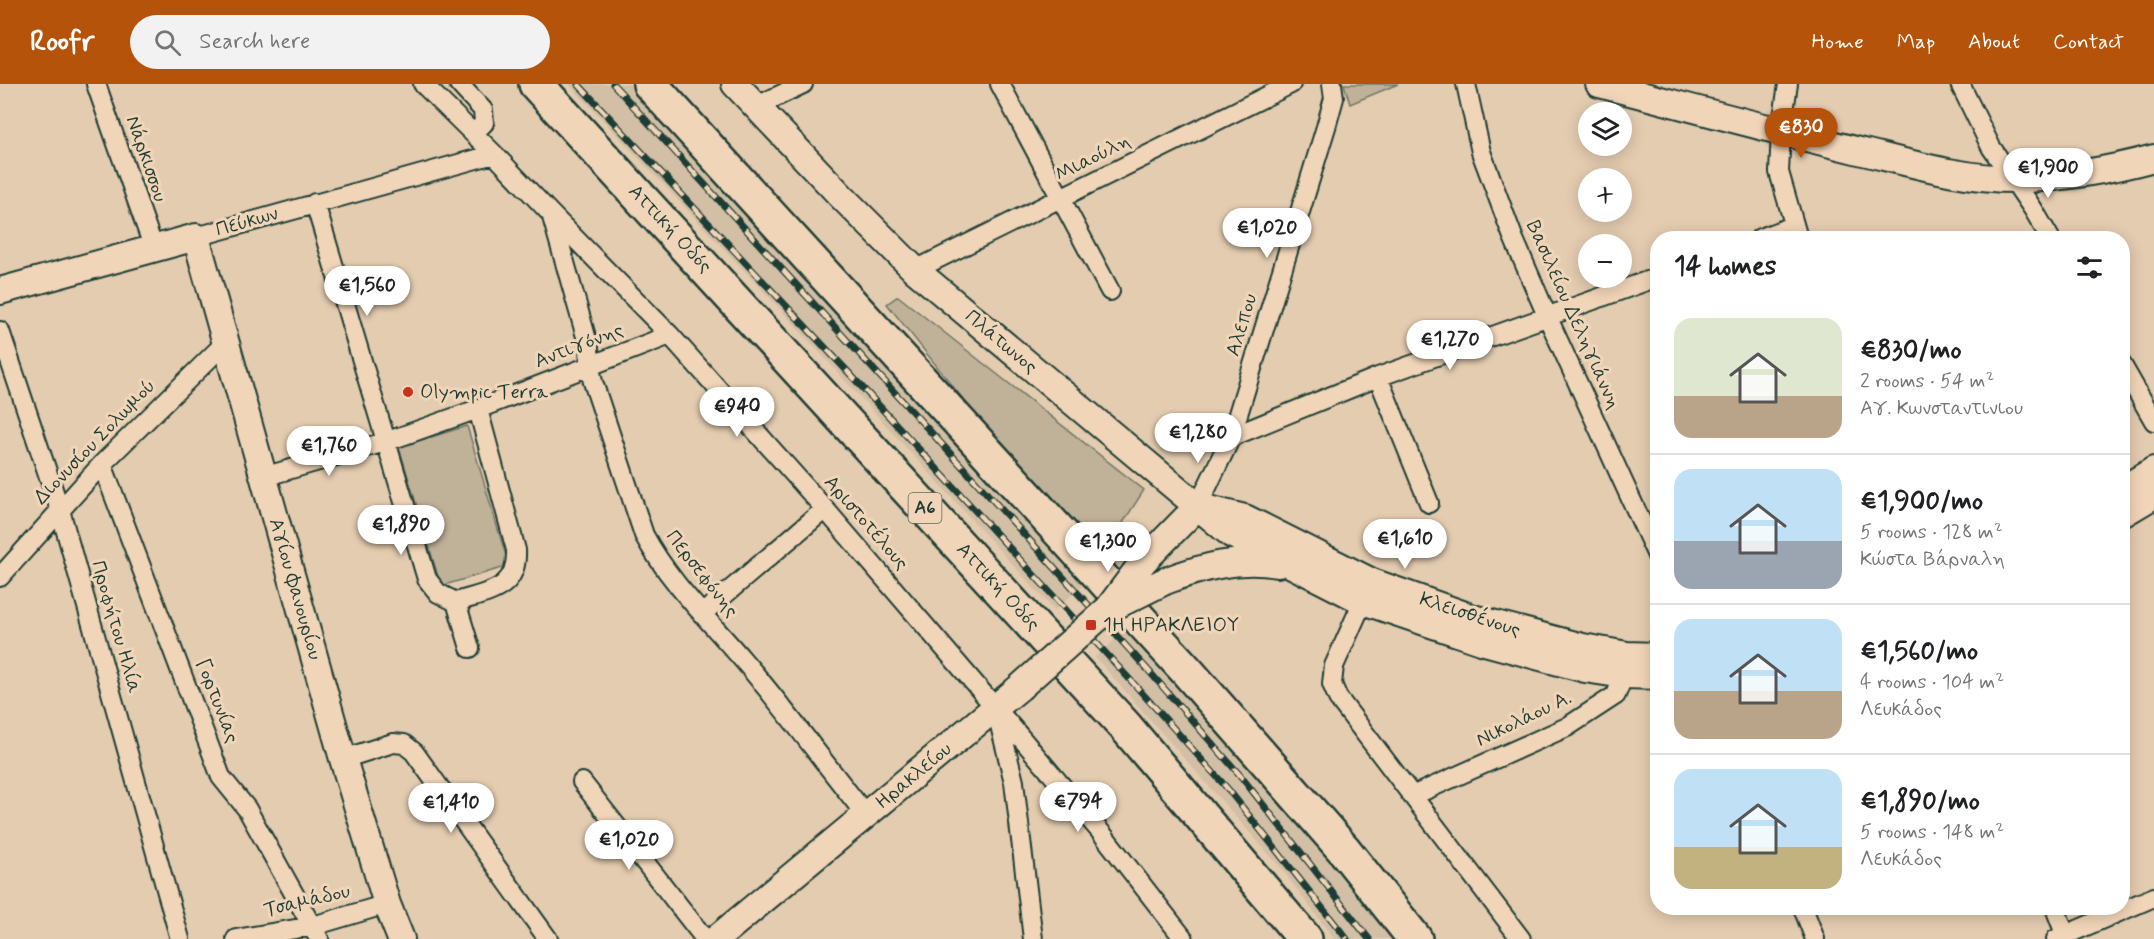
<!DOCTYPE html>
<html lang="en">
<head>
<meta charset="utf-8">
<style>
	body { margin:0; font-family:Mynerve,sans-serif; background:#f2f2f2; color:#202124; height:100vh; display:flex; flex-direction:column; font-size:22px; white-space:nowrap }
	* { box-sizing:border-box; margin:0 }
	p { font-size:20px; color:#757577 }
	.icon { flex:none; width:33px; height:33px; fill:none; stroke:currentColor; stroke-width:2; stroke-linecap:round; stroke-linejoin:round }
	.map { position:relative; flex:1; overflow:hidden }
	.sheet { position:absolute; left:1650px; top:147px; width:480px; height:684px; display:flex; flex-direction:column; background:#fff; border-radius:24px; box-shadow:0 3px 15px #0003 }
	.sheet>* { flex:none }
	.fabs { position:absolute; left:1578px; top:18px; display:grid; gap:12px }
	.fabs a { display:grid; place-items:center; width:54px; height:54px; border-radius:50%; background:#fff; box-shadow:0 3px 15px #0003; font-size:30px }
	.price { position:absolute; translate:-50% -51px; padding:0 14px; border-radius:21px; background:#fff; color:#222; font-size:20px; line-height:39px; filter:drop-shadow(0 2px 3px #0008) }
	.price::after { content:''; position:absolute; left:50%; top:36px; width:18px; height:14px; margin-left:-9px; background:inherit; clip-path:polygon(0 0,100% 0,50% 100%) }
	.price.current { background:#b45309; color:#fff }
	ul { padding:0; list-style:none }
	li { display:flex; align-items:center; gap:18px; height:150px; padding:0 24px }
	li+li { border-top:2px solid #e0e0e0 }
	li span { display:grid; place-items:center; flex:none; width:168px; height:120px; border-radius:18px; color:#555 }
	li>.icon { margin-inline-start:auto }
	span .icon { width:72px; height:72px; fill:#fffc; stroke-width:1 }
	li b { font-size:26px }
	h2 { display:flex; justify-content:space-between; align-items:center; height:72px; padding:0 24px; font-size:26px }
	header { display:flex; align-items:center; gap:36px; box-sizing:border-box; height:84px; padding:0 30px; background:#b45309; color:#fff }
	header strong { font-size:28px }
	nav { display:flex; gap:33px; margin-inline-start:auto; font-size:21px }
	.search { width:420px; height:54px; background:#f2f2f2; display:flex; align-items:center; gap:15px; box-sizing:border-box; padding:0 21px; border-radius:33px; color:#757577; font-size:22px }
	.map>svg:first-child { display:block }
	.built { fill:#d2bfa5 }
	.green { fill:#c0b199; stroke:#707766; stroke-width:1.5 }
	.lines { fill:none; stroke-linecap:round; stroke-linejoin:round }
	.street-casing { stroke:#1f3d34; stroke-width:22 }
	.secondary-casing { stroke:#1f3d34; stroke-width:30 }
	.highway-casing { stroke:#1f3d34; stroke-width:38 }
	.street { stroke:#f1d5b8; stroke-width:18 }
	.secondary { stroke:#f1d5b8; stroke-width:26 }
	.highway { stroke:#f1d5b8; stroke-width:33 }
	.rail-casing { stroke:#1f3d34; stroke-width:7 }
	.rail { stroke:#f1d5b8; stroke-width:4.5; stroke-dasharray:14; stroke-linecap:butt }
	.secondary-bridge-casing { stroke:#1f3d34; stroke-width:30; stroke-linecap:butt }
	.secondary-bridge { stroke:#f1d5b8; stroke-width:26 }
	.poi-dot { fill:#c8321e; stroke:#f1d5b8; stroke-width:2 }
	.labels { text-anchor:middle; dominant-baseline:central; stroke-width:6; stroke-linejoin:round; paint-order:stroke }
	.shield { fill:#f1d5b8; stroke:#5e6b5c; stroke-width:1.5 }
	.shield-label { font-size:18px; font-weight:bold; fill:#1f3d34 }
	.street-label { font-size:20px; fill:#1f3d34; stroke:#f1d5b8 }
	.poi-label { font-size:20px; fill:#1f3d34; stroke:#f1d5b8; text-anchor:start }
</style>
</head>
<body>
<header>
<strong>Roofr</strong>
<div class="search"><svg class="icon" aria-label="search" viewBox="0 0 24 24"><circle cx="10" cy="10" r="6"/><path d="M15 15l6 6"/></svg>Search here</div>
<nav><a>Home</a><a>Map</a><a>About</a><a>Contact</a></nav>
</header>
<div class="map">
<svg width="2154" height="855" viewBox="0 0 2154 855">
	<rect width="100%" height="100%" fill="#e4ccb0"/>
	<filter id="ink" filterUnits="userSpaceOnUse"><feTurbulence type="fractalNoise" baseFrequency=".0167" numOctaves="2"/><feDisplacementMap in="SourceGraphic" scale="12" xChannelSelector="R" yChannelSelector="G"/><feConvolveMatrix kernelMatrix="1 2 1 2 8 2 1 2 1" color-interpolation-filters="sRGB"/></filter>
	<g filter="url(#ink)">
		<!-- built -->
		<path class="built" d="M569,0H630L1086,499L1054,526L771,215Z
			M1128,545L1325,769L1393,855H1334L1281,784L1095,573Z"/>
		<!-- green -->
		<path class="green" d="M1344,0H1398L1350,20Z
			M898,212L1144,406L1119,445L1096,470L967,320L887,220Z
			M467,342L509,482L441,502L399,363Z"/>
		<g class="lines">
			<!-- street casing -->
			<g class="street-casing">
				<path id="street" d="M96,0L154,165
					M423,0L494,70L552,131L670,251L825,425L1011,642L1104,752L1184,855
					M459,0L483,26L484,39L474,49
					M1000,0L1110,207
					M1466,0L1481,68L1513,153L1548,234L1658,474
					M1788,0L1781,48L1779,88L1798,154
					M1960,0L1991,63L2033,125L2050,154
					M757,22L803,0
					M315,119L427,495L438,509L456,518L470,564
					M552,133L589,263L590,283L593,298L644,451C669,498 709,536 743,576C786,626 825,680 866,731
					M196,153L494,70
					M1760,154L1793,142
					M915,186L1291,0
					M0,247L60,426L180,855
					M2122,281L2154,337
					M1378,293L1429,419
					M1231,353L1378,293L1658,193
					M102,380L221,693L247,725L319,855
					M263,393L385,358L478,325L670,251
					M1198,422L1231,353L1326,43L1334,14L1332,0
					M0,493L102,380L226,258
					M1363,517L1334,582L1332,600L1338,614L1521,855
					M456,518C487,508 518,507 516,466L478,325
					M702,530L825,425
					M997,629L1014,698L1033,855
					M343,675L393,659L404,660L414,668L548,855
					M582,698L705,855
					M1412,712L1567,643L1616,611L1624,591L1626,582
					M1803,824L1815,855
					M2055,824L2067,855
					M236,855L313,842L387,820
					M2056,855L2154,813"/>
			</g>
			<!-- secondary casing -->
			<g class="secondary-casing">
				<path id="secondary" d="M735,0L842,113L915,186L1231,450L1363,517L1481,557L1585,585L1624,591L1658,592
					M1599,0C1684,22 1769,45 1855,66C1907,78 1961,95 2015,95C2062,95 2109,86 2154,74
					M0,207L196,153L343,675L387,820L401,855
					M2122,406L2154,386
					M1205,424L1245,434L1372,498L1473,534L1583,563L1627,571L1658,572
					M2122,430L2154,411
					M1143,478L1198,422
					M1165,497C1202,483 1238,473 1278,480
					M716,855L1019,604"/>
			</g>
			<!-- highway casing -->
			<g class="highway-casing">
				<path id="highway" d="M536,0L1125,642L1305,855
					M650,0L1187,587L1345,767L1415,855"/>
			</g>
			<!-- street -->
			<use href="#street" class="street"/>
			<!-- secondary -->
			<use href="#secondary" class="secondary"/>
			<!-- highway -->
			<use href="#highway" class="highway"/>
			<!-- rail casing -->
			<g class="rail-casing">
				<path id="rail" d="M578,0L850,290L1134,600L1227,704L1347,855
					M613,0L1148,586L1239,690L1369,855"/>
			</g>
			<!-- rail -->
			<use href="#rail" class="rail"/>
			<!-- secondary-bridge casing -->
			<g class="secondary-bridge-casing">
				<path id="secondary-bridge" d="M1111,524L1165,497
					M1019,604L1108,525L1143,478"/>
			</g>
			<!-- secondary-bridge -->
			<use href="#secondary-bridge" class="secondary-bridge"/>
		</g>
	</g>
	<!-- markers -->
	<g class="poi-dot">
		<circle cx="408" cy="308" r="6"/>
		<rect x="1085" y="535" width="12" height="12" rx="3"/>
	</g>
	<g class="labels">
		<!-- shield labels -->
		<rect class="shield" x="908.5" y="409" width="33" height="30" rx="4.5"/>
		<g class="shield-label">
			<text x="925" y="424">Α6</text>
		</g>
		<!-- street labels -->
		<g class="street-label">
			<text transform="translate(1093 74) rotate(-27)">Μιαούλη</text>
			<text transform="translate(146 75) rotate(71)">Νάρκισσου</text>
			<text transform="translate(247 138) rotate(-16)">Πεύκων</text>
			<text transform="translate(670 145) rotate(47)">Αττική Οδός</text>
			<text transform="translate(1573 231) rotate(66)">Βασιλείου Δεληγιάννη</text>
			<text transform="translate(1242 241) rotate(-73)">Αλεπου</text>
			<text transform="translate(1001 258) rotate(40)">Πλάτωνος</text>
			<text transform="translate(579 262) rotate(-21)">Αντιγόνης</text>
			<text transform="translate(95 358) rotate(-46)">Διονυσίου Σολωμού</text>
			<text transform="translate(866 439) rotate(49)">Αριστοτέλους</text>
			<text transform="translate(702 490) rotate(52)">Περσεφόνης</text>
			<text transform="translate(998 503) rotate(47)">Αττική Οδός</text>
			<text transform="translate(295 505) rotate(74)">Αγίου Φανουρίου</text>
			<text transform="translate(1470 531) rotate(18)">Κλεισθένους</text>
			<text transform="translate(116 543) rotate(74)">Προφήτου Ηλία</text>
			<text transform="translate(217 617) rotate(69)">Γορτυνίας</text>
			<text transform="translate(1524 635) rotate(-26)">Νικολάου Α.</text>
			<text transform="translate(914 692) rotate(-40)">Ηρακλείου</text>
			<text transform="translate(307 817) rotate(-13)">Τσαμάδου</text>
		</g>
		<!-- poi labels -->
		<g class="poi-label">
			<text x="420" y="308">Olympic Terra</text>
			<text x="1103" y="541">1Η ΗΡΑΚΛΕΙΟΥ</text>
		</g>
	</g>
</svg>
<div class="fabs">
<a><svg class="icon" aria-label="layers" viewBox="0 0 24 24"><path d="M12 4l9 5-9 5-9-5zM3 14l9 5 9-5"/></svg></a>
<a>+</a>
<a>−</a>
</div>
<b class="price current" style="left:1801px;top:75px">€830</b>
<b class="price" style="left:2048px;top:115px">€1,900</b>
<b class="price" style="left:1267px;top:175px">€1,020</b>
<b class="price" style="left:367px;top:233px">€1,560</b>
<b class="price" style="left:1450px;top:287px">€1,270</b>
<b class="price" style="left:737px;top:354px">€940</b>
<b class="price" style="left:1198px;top:380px">€1,280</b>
<b class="price" style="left:329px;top:393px">€1,760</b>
<b class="price" style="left:401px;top:472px">€1,890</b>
<b class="price" style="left:1405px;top:486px">€1,610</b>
<b class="price" style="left:1108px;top:489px">€1,300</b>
<b class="price" style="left:1078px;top:749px">€794</b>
<b class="price" style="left:451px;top:750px">€1,410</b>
<b class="price" style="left:629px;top:787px">€1,020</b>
<section class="sheet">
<h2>14 homes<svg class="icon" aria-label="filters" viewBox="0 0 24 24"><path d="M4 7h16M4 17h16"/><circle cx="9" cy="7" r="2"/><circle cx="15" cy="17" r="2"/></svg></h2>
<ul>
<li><span style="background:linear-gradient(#dfe7d0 65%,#b9a48a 0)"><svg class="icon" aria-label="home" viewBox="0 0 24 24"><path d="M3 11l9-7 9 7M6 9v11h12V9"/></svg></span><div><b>€830/mo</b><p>2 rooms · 54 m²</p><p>Αγ. Κωνσταντινιου</p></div></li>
<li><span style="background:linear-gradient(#bfe0f5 60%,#9aa5b1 0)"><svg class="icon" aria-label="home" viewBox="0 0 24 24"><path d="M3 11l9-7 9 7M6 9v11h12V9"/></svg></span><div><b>€1,900/mo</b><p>5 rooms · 128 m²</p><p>Κώστα Βάρναλη</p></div></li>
<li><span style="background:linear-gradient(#bfe0f5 60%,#b9a48a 0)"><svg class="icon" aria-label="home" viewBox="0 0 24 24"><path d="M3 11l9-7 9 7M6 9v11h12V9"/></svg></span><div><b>€1,560/mo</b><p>4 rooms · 104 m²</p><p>Λευκάδος</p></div></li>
<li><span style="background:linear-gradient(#bfe0f5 65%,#c2b280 0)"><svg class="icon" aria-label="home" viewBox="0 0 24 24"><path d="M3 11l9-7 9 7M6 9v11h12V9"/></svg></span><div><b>€1,890/mo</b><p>5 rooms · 148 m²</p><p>Λευκάδος</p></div></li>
</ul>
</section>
</div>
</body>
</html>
